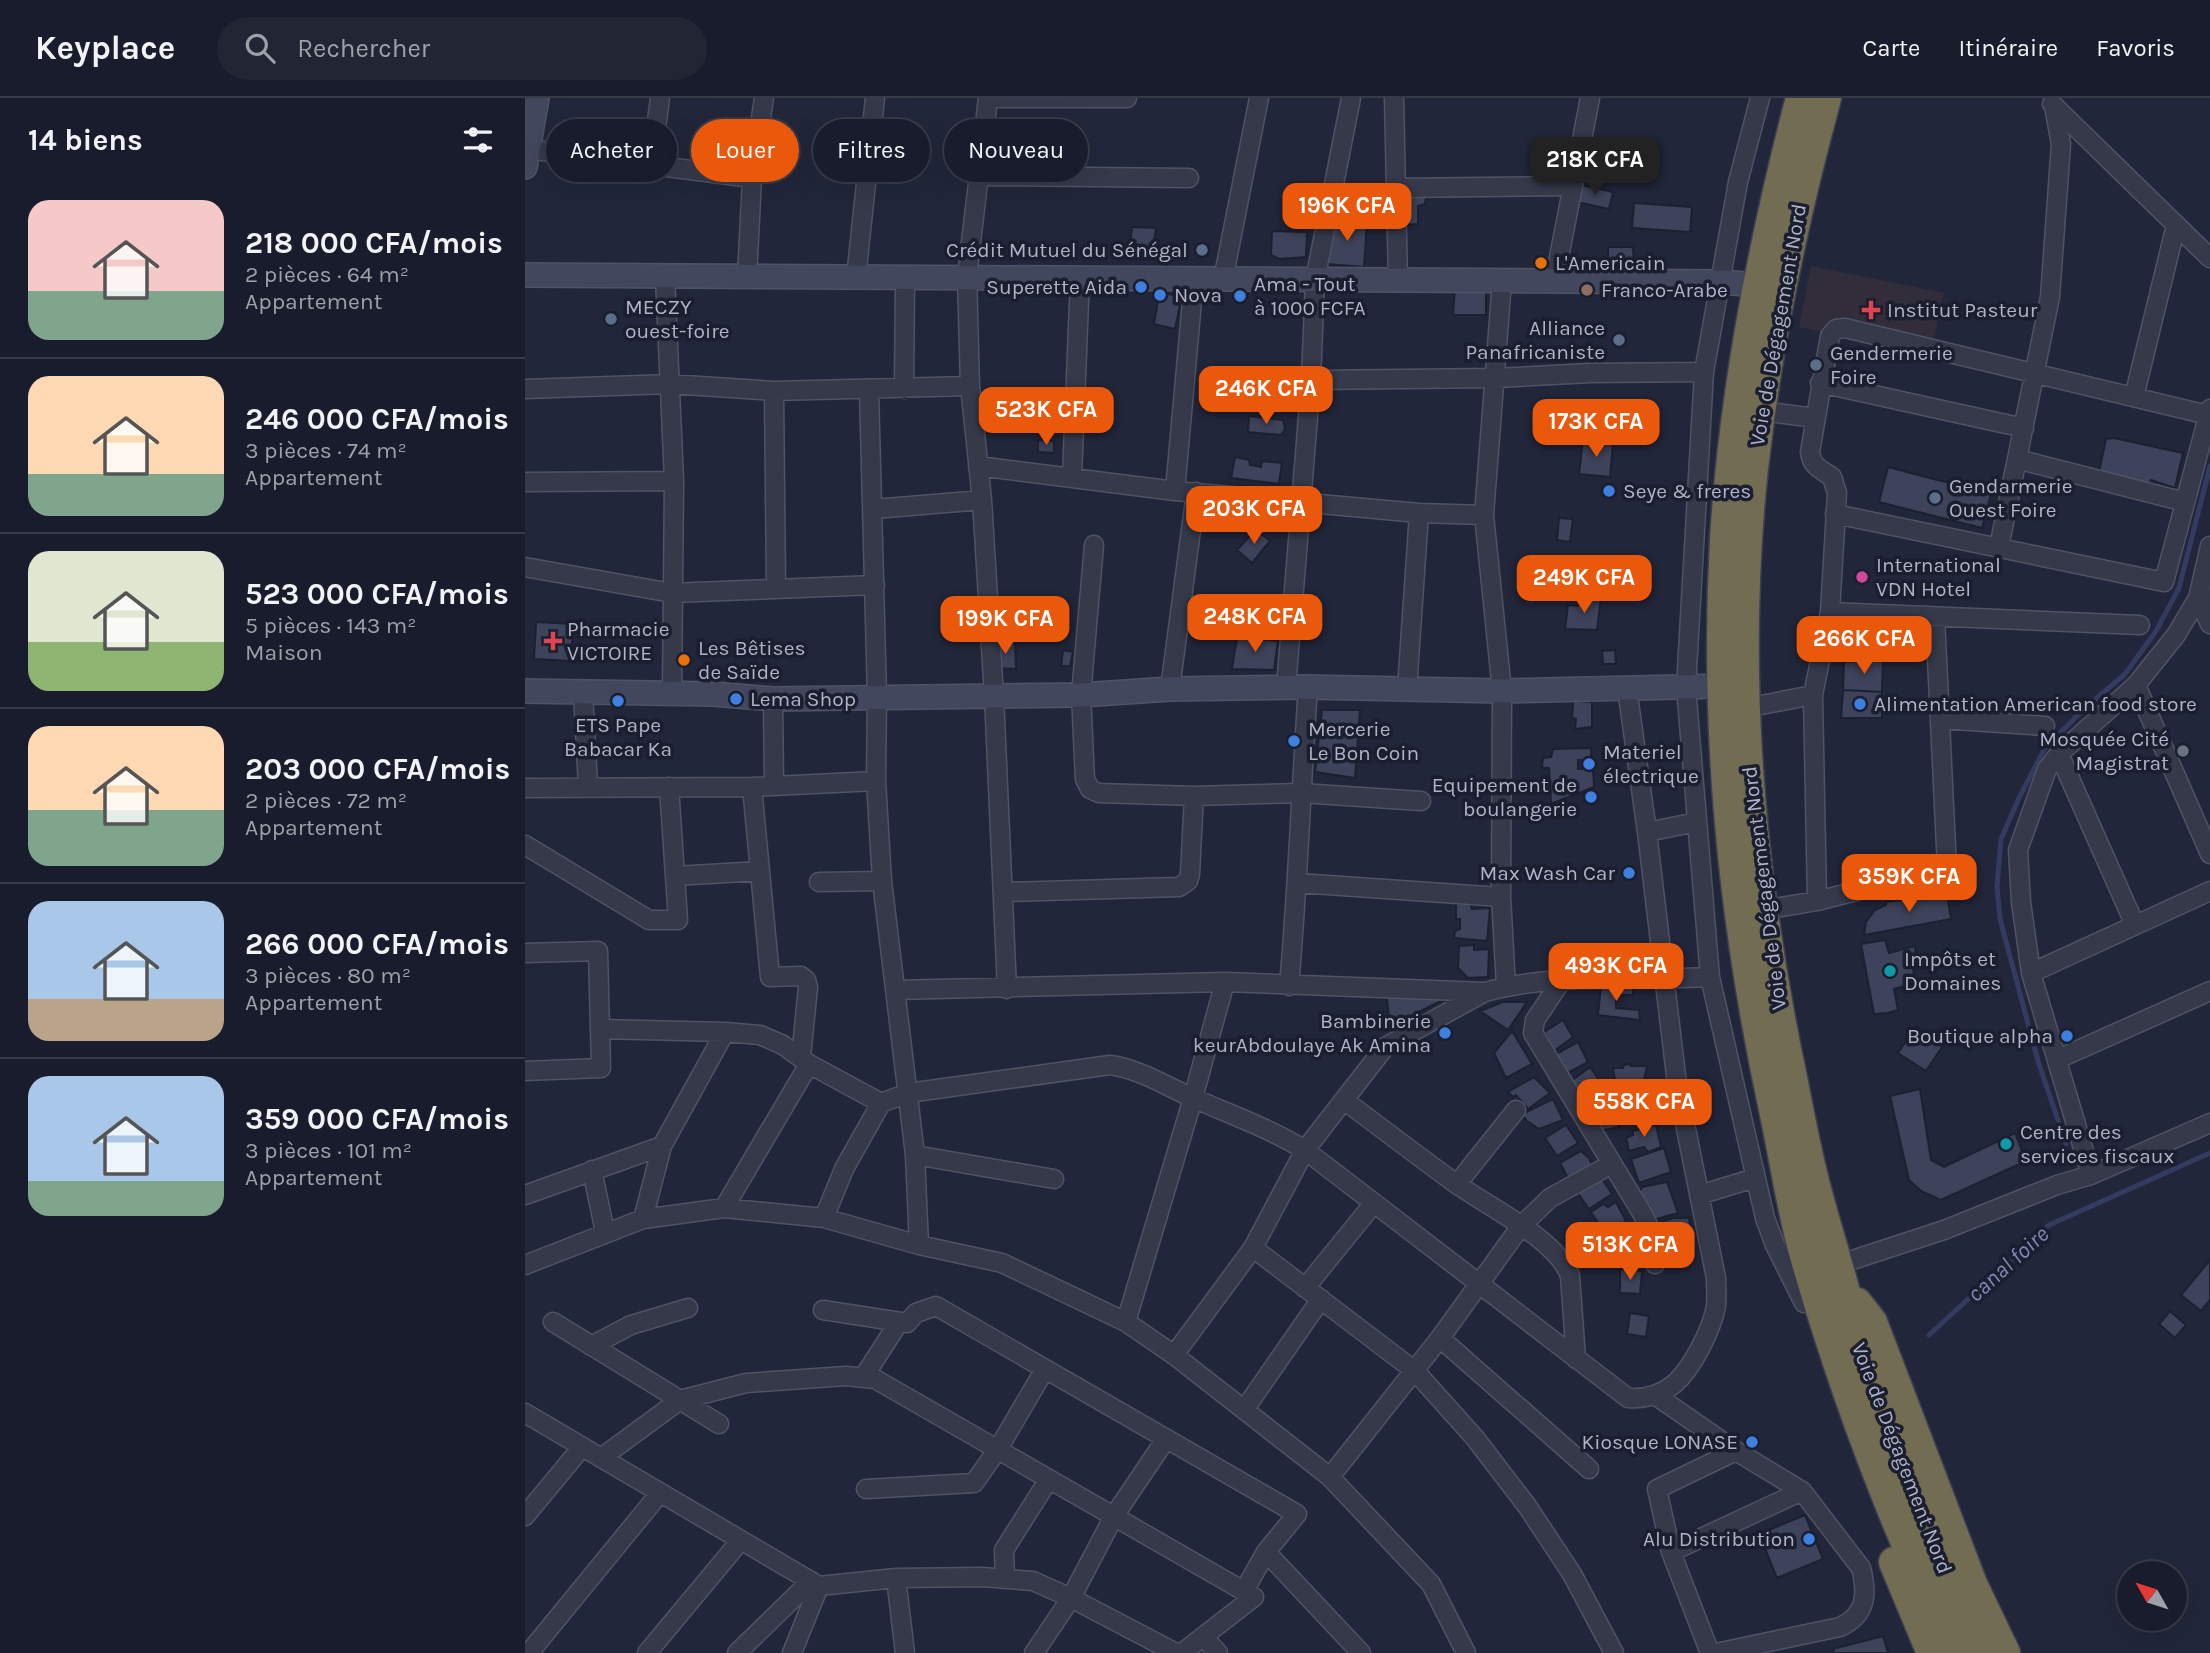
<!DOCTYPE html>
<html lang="fr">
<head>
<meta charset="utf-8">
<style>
	body { margin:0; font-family:Karla,sans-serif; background:#222534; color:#f1f3f6; height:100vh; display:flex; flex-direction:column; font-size:26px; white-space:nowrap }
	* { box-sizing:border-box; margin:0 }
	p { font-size:23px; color:#9fa1a9 }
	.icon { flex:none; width:38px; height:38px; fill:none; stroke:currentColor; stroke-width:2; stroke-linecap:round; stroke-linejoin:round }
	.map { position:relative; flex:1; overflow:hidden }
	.panel { display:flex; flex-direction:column; background:#191c2c; width:525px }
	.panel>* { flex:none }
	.hud { position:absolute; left:21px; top:21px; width:665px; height:63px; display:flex; gap:14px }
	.needle { width:46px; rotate:309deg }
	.controls { position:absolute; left:1592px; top:1463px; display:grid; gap:14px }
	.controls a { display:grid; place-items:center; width:70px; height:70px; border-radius:50%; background:#191c2c; box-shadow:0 7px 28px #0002,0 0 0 2px #373a48; font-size:35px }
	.price { position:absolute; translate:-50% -60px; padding:0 16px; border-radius:14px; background:#ea580c; color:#fff; font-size:23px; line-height:46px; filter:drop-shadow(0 2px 4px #0008) }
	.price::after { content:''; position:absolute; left:50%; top:42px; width:21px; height:16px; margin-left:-10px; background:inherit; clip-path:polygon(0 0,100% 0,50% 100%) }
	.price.current { background:#222; color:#fff }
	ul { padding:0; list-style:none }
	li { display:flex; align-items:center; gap:21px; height:175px; padding:0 28px }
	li+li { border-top:2px solid #373a48 }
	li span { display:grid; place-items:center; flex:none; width:196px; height:140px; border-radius:21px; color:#555 }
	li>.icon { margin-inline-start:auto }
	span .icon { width:84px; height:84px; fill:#fffc; stroke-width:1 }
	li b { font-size:30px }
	h2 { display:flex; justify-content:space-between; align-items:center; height:84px; padding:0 28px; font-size:30px }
	.chip { padding:0 24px; border-radius:32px; background:#191c2c; box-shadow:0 7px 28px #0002,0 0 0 2px #373a48; font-size:24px; line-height:63px }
	.chip.current { background:#ea580c; color:#fff }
	header { display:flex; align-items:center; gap:42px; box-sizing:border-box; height:98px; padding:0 35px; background:#191c2c; border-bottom:2px solid #373a48 }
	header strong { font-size:33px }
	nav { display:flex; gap:38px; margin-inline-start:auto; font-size:24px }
	.search { width:490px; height:63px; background:#222534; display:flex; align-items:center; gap:18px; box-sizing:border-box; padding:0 24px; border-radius:38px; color:#9fa1a9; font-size:26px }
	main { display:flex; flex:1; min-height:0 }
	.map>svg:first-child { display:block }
	.medical { fill:#322d3b }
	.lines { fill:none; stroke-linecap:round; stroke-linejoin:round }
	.stream { stroke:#333b60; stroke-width:5 }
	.building { fill:#3d435a; stroke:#1c2031; stroke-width:2 }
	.street-casing { stroke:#505365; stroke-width:21 }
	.secondary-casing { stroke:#505365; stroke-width:26 }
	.highway-casing { stroke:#3d4052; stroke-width:33 }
	.street { stroke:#35394a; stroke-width:18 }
	.secondary { stroke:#43475e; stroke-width:23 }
	.highway { stroke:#716c52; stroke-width:30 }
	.service-dot { fill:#5c6f8a; stroke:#1a1e2f; stroke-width:2.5 }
	.food-dot { fill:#e8710a; stroke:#1a1e2f; stroke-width:2.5 }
	.shop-dot { fill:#3f7fe0; stroke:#1a1e2f; stroke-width:2.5 }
	.education-dot { fill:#8d6e63; stroke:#1a1e2f; stroke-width:2.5 }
	.health-dot { fill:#e0444e; stroke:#1a1e2f; stroke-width:2.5 }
	.hotel-dot { fill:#d1479c; stroke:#1a1e2f; stroke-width:2.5 }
	.worship-dot { fill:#6b7280; stroke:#1a1e2f; stroke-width:2.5 }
	.culture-dot { fill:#0f9aa8; stroke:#1a1e2f; stroke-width:2.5 }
	.labels { text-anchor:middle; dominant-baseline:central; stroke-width:7; stroke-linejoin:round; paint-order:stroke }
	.poi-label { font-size:21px; fill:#b0b3c7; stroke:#1a1e2f; text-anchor:start }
	.street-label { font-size:21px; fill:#b0b3c7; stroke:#1a1e2f }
	.water-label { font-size:23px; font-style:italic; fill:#7f89b4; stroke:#1a1e2f }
</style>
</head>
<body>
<header>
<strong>Keyplace</strong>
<div class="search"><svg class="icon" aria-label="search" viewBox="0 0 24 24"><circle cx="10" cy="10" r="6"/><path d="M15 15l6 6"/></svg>Rechercher</div>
<nav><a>Carte</a><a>Itinéraire</a><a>Favoris</a></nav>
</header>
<main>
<section class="panel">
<h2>14 biens<svg class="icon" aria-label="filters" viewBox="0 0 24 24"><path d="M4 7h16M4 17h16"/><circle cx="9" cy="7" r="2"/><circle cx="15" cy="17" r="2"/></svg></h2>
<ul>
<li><span style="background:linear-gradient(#f6c9c9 65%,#7fa58c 0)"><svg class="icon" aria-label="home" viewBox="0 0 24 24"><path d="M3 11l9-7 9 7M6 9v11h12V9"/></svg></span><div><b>218 000 CFA/mois</b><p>2 pièces · 64 m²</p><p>Appartement</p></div></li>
<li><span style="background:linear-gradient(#ffd9b3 70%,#7fa58c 0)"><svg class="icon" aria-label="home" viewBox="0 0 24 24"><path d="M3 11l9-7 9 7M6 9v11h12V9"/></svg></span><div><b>246 000 CFA/mois</b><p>3 pièces · 74 m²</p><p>Appartement</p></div></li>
<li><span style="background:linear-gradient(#dfe7d0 65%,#8fb573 0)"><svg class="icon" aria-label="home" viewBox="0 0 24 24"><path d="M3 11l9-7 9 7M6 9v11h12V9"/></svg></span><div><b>523 000 CFA/mois</b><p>5 pièces · 143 m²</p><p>Maison</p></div></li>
<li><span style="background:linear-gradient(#ffd9b3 60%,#7fa58c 0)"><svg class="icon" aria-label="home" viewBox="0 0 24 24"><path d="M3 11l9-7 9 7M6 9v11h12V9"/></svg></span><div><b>203 000 CFA/mois</b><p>2 pièces · 72 m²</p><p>Appartement</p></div></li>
<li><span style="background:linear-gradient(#a9c7e8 70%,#b9a48a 0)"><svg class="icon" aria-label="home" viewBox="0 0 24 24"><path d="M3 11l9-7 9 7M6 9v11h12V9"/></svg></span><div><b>266 000 CFA/mois</b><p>3 pièces · 80 m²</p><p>Appartement</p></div></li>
<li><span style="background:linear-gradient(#a9c7e8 75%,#7fa58c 0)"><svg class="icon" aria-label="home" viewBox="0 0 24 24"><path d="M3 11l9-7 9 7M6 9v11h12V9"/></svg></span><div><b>359 000 CFA/mois</b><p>3 pièces · 101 m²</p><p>Appartement</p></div></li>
</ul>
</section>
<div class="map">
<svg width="1685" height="1555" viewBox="0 0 1685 1555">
	<rect width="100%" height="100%" fill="#21263a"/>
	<!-- medical -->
	<path class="medical" d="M1286,168L1419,195L1406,256L1274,229Z"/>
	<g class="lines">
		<!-- stream -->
		<path class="stream" d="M1541,1046L1513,963L1475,821L1472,788L1476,741L1494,700L1520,650L1559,611L1600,576L1631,533L1654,490L1685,368
			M1404,1237L1524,1127L1685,1055"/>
	</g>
	<!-- building -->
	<path class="building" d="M1056,87L1088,94L1084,111L1052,104Z
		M879,93H902L900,106L893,108V126L878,127Z
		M1109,105L1167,109L1165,134L1107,130Z
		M806,121L842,124L839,169L802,166Z
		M607,129L631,130L627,157L603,160Z
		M747,133L782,134L781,159L754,161L746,157Z
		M1083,149H1108L1109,167L1083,168Z
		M961,188V217H928L930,190Z
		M634,195L657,198L650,231L629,226Z
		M724,318L758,322L760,331L756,337L723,334Z
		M1589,340L1658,355L1650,390L1626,382L1624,387L1574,374L1581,341Z
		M513,342L529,343V355L513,354Z
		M1058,342L1088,345L1085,379L1054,376Z
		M710,359L724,362L725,367L736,369L737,363L757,365L754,386L706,380Z
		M1363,369L1466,396L1457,430L1354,404Z
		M1034,420L1048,421L1045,444L1032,442Z
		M731,431L745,443L727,465L712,452Z
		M1076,499L1072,532L1040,531L1043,507L1053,508L1055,501Z
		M11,524L48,526L46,563L9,561Z
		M712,539L753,543L749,572L707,571Z
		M490,545L491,571L470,570L468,548Z
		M538,552L548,554L545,568H536Z
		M1090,552L1091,566H1078L1077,553Z
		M1358,561L1357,594L1318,592L1319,564Z
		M1318,592L1357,594V620H1316Z
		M1048,603L1067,604V629L1050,631L1051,621L1047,620Z
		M797,612H835L830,680L790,674Z
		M1066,650V662H1053V671H1068L1069,689L1026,706L1024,670H1017L1018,660L1026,659L1028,651Z
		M1422,796L1426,821L1339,837L1341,824L1350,812L1361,807V804Z
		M931,806H945L947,811L965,810L962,843L929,840L930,833L935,831V821H931Z
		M1360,842L1364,855L1390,848L1391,860L1387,861L1390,885L1369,891L1373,912L1363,915L1349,916L1336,846Z
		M949,847V852L964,851L963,879L943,880L933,870L934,848Z
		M1076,888H1108V897H1091V910L1114,912L1115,922L1073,917Z
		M861,893L921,894L918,902L865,928Z
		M978,904H1002L983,932L955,913Z
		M1038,922L1048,939L1029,953L1019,934Z
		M1391,928L1419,946L1401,973L1373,955Z
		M987,933L1007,966L981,980L969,955Z
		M1053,944L1063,964L1041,976L1031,956Z
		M1106,966V968H1122L1119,983L1123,997L1087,1000L1085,990L1091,988L1088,970H1098L1099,967Z
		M1065,969L1077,986L1058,1000L1046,983Z
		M1009,979L1025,995L1003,1011L991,997L988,999L983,994Z
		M1395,991L1406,1062L1419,1069L1490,1035L1501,1063L1416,1102L1396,1093L1384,1082L1365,998Z
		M1028,1001L1038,1022L1014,1031L1002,1023L997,1016Z
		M1087,1008L1094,1029L1074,1033L1067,1014Z
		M1041,1027L1053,1045L1032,1058L1020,1040Z
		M1131,1027L1136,1049L1123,1054L1119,1049L1104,1053L1101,1040L1108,1037V1033Z
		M1139,1050L1146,1074L1114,1085L1106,1061Z
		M1056,1053L1064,1060L1068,1069L1044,1082L1035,1065Z
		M1075,1078L1087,1096L1064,1111L1052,1094Z
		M1142,1084L1153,1115L1128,1122L1124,1107L1119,1108L1113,1097L1117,1089Z
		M1091,1104L1101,1123L1081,1137L1066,1114L1078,1106L1083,1109Z
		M1148,1120H1164L1168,1147L1133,1154L1129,1126Z
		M1105,1129L1118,1146L1096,1161L1082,1139L1093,1131L1099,1135Z
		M1685,1162V1202L1676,1213L1656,1197Z
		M1095,1171L1117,1173L1115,1196L1095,1195Z
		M1645,1213L1661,1227L1650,1240L1634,1226Z
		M1105,1215L1124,1218L1121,1239L1102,1236Z
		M1280,1417L1298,1461L1252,1480L1234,1436Z
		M1358,1538L1363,1555H1309L1308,1551Z"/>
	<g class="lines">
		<!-- street casing -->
		<g class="street-casing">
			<path id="street" d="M463,0L442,178L445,288L457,402L469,598L482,891
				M463,0H602
				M869,0L873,184
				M1235,0L1213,84L1179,274L1161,589L1185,879L1240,1120L1250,1147L1279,1205
				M1527,6L1685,160
				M3,51L227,80
				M126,69L135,0
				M454,78L664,80
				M872,90L1048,88
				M140,179L149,383L147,595
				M222,180L227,80L239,0
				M331,180L350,0
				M698,182L734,0
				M977,183L959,417L977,593L976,799L981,888
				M1029,185L1065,0
				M786,282L971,280L1065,275L1179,274
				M1295,285L1499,330
				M0,291L145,286L249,293L445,288
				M379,291L380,180
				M344,292L352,599L351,683L357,783L390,1057L394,1147
				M249,293L251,490
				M1609,299L1651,127
				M1237,313L1290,320
				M1492,361L1660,404
				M453,368L650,393L894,415L959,417
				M547,379L555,179
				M0,384L149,383
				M650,393L669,181
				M349,411L457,402
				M1310,416L1639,484L1685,311
				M569,447L556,597L560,681L565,691L574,695L669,698L776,695L896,703
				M1474,449L1525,199L1536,46L1529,8
				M0,469L147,495L350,487
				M1680,499L1673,500L1685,526
				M1305,514L1615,527
				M1611,587L1685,756
				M761,590L786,282L790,182L826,0
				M645,591L671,394
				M882,591L894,415
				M58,594L63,689
				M248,601L249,687
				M1221,610L1288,597
				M1416,621L1520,628
				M1534,656L1610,827
				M227,689L245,879L276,878L281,882L283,889L276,959
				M0,690L227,689L351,683
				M1122,734L1172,724
				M0,747L124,822H153L144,689
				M150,778L235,773
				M294,784L357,783
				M773,785L976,799
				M478,794L654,789L663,783L665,776L669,698
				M1292,803L1288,597L1305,514L1312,395L1307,379C1296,371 1287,369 1285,354L1305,238L1311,231L1320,230L1683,317
				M1238,812L1292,803L1422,770L1410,519
				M0,855L73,853L76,970L0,973
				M1506,875L1685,793
				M1037,882L1010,922L1008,935L1117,1115L1125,1131L1130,1166
				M764,888C773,788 776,689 783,589
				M370,892L700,884L960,894C1032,874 1110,883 1185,879
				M75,931L200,934L235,937L258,947L284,966L356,1005
				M1533,961L1685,893
				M819,1002C856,1030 893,1058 930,1085C962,1108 1033,1142 1045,1178L1051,1261
				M390,1057L529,1081
				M67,1072L80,1134
				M1566,1077L1506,875L1496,804L1493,752L1522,671L1534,656L1611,587L1651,537L1673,500L1685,448
				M932,1086L991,1012
				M0,1097L137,1048L200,934
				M1174,1097L1230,1080
				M199,1110L284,966
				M299,1120L319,1071L356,1005L383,995L585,967C614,971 639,987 666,999C706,1017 742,1029 780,1052L1103,1300C1120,1301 1136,1297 1149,1286C1167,1271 1187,1231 1191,1208C1192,1199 1191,1189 1191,1180L1152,986L1122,734L1102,590
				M118,1121L137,1048
				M728,1150L890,1273L950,1340L1002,1408L1047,1476L1089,1555
				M0,1167L118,1121L199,1110L299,1120L394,1147L477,1165L601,1224L649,1257L805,1379L906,1486L941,1555
				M1312,1167L1419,1132L1532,1087L1566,1077L1685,1025
				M780,1190L849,1105
				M298,1212L382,1225L391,1215L411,1208L772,1416L741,1454L719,1493
				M28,1224L194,1326
				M601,1224L668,1000L700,884
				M915,1240L1064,1371
				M66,1248L106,1227L163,1210
				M649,1257L728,1150L780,1052L860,949L958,895
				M338,1280L374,1224
				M1130,1297L1211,1353L1277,1393L1336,1470C1343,1497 1341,1517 1315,1529L1191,1555
				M719,1312L796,1201
				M0,1315L294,1488L371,1480L457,1479L508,1483L546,1500L651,1555
				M76,1360L155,1302L221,1285L321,1278L350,1281L729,1499L657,1555
				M805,1379L915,1240L996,1128L1025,1100L1087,1066
				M341,1391L449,1385L473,1351L520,1271
				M0,1418L57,1349
				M741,1454L836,1555
				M1146,1454L1277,1393
				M371,1480L380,1555
				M480,1481L479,1452L524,1381
				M678,1539L693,1555
				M4,1555L135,1395
				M122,1555L216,1442
				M212,1555L286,1483
				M267,1555L294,1488
				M509,1555L546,1500L589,1418L641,1341
				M1185,1555L1146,1454L1132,1391L1211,1353"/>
		</g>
		<!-- secondary casing -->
		<g class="secondary-casing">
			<path id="secondary" d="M0,69L12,0
				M0,177L1196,184L1233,187
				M0,593L188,596L248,601L556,597L645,591L783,589L977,593L1199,588"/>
		</g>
		<!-- highway casing -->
		<g class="highway-casing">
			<path id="highway" d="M1276,0C1238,145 1209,292 1200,442C1189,636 1209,828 1250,1016C1260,1063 1267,1112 1280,1158C1319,1294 1369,1427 1431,1555
				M1301,0C1268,121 1242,245 1228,370C1206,575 1225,784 1268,985C1275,1021 1282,1059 1292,1095C1300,1126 1310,1156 1318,1187C1326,1216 1332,1244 1342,1273C1373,1369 1413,1463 1457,1555
				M1332,1205L1347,1224L1447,1486L1480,1555
				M1369,1464L1407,1555"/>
		</g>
		<!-- street -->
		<use href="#street" class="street"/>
		<!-- secondary -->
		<use href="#secondary" class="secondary"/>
		<!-- highway -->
		<use href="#highway" class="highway"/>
	</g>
	<!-- markers -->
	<g class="service-dot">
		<circle cx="677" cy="152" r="7"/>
		<circle cx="86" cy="221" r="7"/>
		<circle cx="1094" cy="242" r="7"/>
		<circle cx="1291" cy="267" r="7"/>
		<circle cx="1410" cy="400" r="7"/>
	</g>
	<g class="food-dot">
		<circle cx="1016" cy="165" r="7"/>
		<circle cx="159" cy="562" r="7"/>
	</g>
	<g class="shop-dot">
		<circle cx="616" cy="189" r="7"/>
		<circle cx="635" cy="197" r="7"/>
		<circle cx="715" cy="198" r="7"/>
		<circle cx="1084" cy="393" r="7"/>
		<circle cx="211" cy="601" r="7"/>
		<circle cx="93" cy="603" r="7"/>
		<circle cx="1335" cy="606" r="7"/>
		<circle cx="769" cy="643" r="7"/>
		<circle cx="1064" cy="666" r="7"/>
		<circle cx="1066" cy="699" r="7"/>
		<circle cx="1104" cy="775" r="7"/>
		<circle cx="920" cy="935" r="7"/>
		<circle cx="1542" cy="938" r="7"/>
		<circle cx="1227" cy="1344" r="7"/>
		<circle cx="1284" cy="1441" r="7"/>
	</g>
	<circle class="education-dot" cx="1062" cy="192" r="7"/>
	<g class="health-dot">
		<path d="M1342.5 201.5h7v7h7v7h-7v7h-7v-7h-7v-7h7z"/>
		<path d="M24.5 532.5h7v7h7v7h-7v7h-7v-7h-7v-7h7z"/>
	</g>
	<circle class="hotel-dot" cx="1337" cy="479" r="7"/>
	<circle class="worship-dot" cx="1658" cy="653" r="7"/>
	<g class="culture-dot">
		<circle cx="1365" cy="873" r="7"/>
		<circle cx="1481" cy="1046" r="7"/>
	</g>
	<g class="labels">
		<!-- poi labels -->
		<g class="poi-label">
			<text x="663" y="152" text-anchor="end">Crédit Mutuel du Sénégal</text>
			<text x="1030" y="165">L'Americain</text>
			<text x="729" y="186">Ama - Tout<tspan x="729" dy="24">à 1000 FCFA</tspan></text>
			<text x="602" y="189" text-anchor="end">Superette Aida</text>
			<text x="1076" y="192">Franco-Arabe</text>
			<text x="649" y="197">Nova</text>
			<text x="100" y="209">MECZY<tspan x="100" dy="24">ouest-foire</tspan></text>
			<text x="1362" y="212">Institut Pasteur</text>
			<text x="1080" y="230" text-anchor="end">Alliance<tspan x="1080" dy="24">Panafricaniste</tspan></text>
			<text x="1305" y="255">Gendermerie<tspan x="1305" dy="24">Foire</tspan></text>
			<text x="1424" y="388">Gendarmerie<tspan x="1424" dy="24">Ouest Foire</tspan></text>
			<text x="1098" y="393">Seye &amp; freres</text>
			<text x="1351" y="467">International<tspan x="1351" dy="24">VDN Hotel</tspan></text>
			<text x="42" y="531">Pharmacie<tspan x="42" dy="24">VICTOIRE</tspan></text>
			<text x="173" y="550">Les Bêtises<tspan x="173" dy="24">de Saïde</tspan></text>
			<text x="225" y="601">Lema Shop</text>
			<text x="1349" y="606">Alimentation American food store</text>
			<text x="93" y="627" text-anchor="middle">ETS Pape<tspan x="93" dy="24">Babacar Ka</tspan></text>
			<text x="783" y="631">Mercerie<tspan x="783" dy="24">Le Bon Coin</tspan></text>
			<text x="1644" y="641" text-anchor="end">Mosquée Cité<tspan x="1644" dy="24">Magistrat</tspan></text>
			<text x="1078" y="654">Materiel<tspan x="1078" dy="24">électrique</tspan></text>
			<text x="1052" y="687" text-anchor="end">Equipement de<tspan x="1052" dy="24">boulangerie</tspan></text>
			<text x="1090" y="775" text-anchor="end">Max Wash Car</text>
			<text x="1379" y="861">Impôts et<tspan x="1379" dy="24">Domaines</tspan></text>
			<text x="906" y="923" text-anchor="end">Bambinerie<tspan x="906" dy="24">keurAbdoulaye Ak Amina</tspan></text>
			<text x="1528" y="938" text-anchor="end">Boutique alpha</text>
			<text x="1495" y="1034">Centre des<tspan x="1495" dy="24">services fiscaux</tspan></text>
			<text x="1213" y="1344" text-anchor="end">Kiosque LONASE</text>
			<text x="1270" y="1441" text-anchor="end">Alu Distribution</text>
		</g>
		<!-- street labels -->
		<g class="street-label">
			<text transform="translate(1253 227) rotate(-80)">Voie de Dégagement Nord</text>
			<text transform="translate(1239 790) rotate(-97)">Voie de Dégagement Nord</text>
			<text transform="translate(1377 1360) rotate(69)">Voie de Dégagement Nord</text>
		</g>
		<!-- water labels -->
		<g class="water-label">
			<text transform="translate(1483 1166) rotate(-42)">canal foire</text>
		</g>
	</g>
</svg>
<div class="controls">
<a><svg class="needle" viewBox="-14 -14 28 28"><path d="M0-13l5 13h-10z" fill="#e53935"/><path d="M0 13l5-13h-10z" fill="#9fa1a9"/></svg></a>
</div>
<b class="price current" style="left:1070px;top:99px">218K CFA</b>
<b class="price" style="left:822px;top:145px">196K CFA</b>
<b class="price" style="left:741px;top:328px">246K CFA</b>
<b class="price" style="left:521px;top:349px">523K CFA</b>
<b class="price" style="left:1071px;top:361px">173K CFA</b>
<b class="price" style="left:729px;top:448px">203K CFA</b>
<b class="price" style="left:1059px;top:517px">249K CFA</b>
<b class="price" style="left:730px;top:556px">248K CFA</b>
<b class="price" style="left:480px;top:558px">199K CFA</b>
<b class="price" style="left:1339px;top:578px">266K CFA</b>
<b class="price" style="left:1384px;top:816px">359K CFA</b>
<b class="price" style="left:1091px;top:905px">493K CFA</b>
<b class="price" style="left:1119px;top:1041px">558K CFA</b>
<b class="price" style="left:1105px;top:1184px">513K CFA</b>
<div class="hud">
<a class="chip">Acheter</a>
<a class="chip current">Louer</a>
<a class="chip">Filtres</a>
<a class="chip">Nouveau</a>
</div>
</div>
</main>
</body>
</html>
